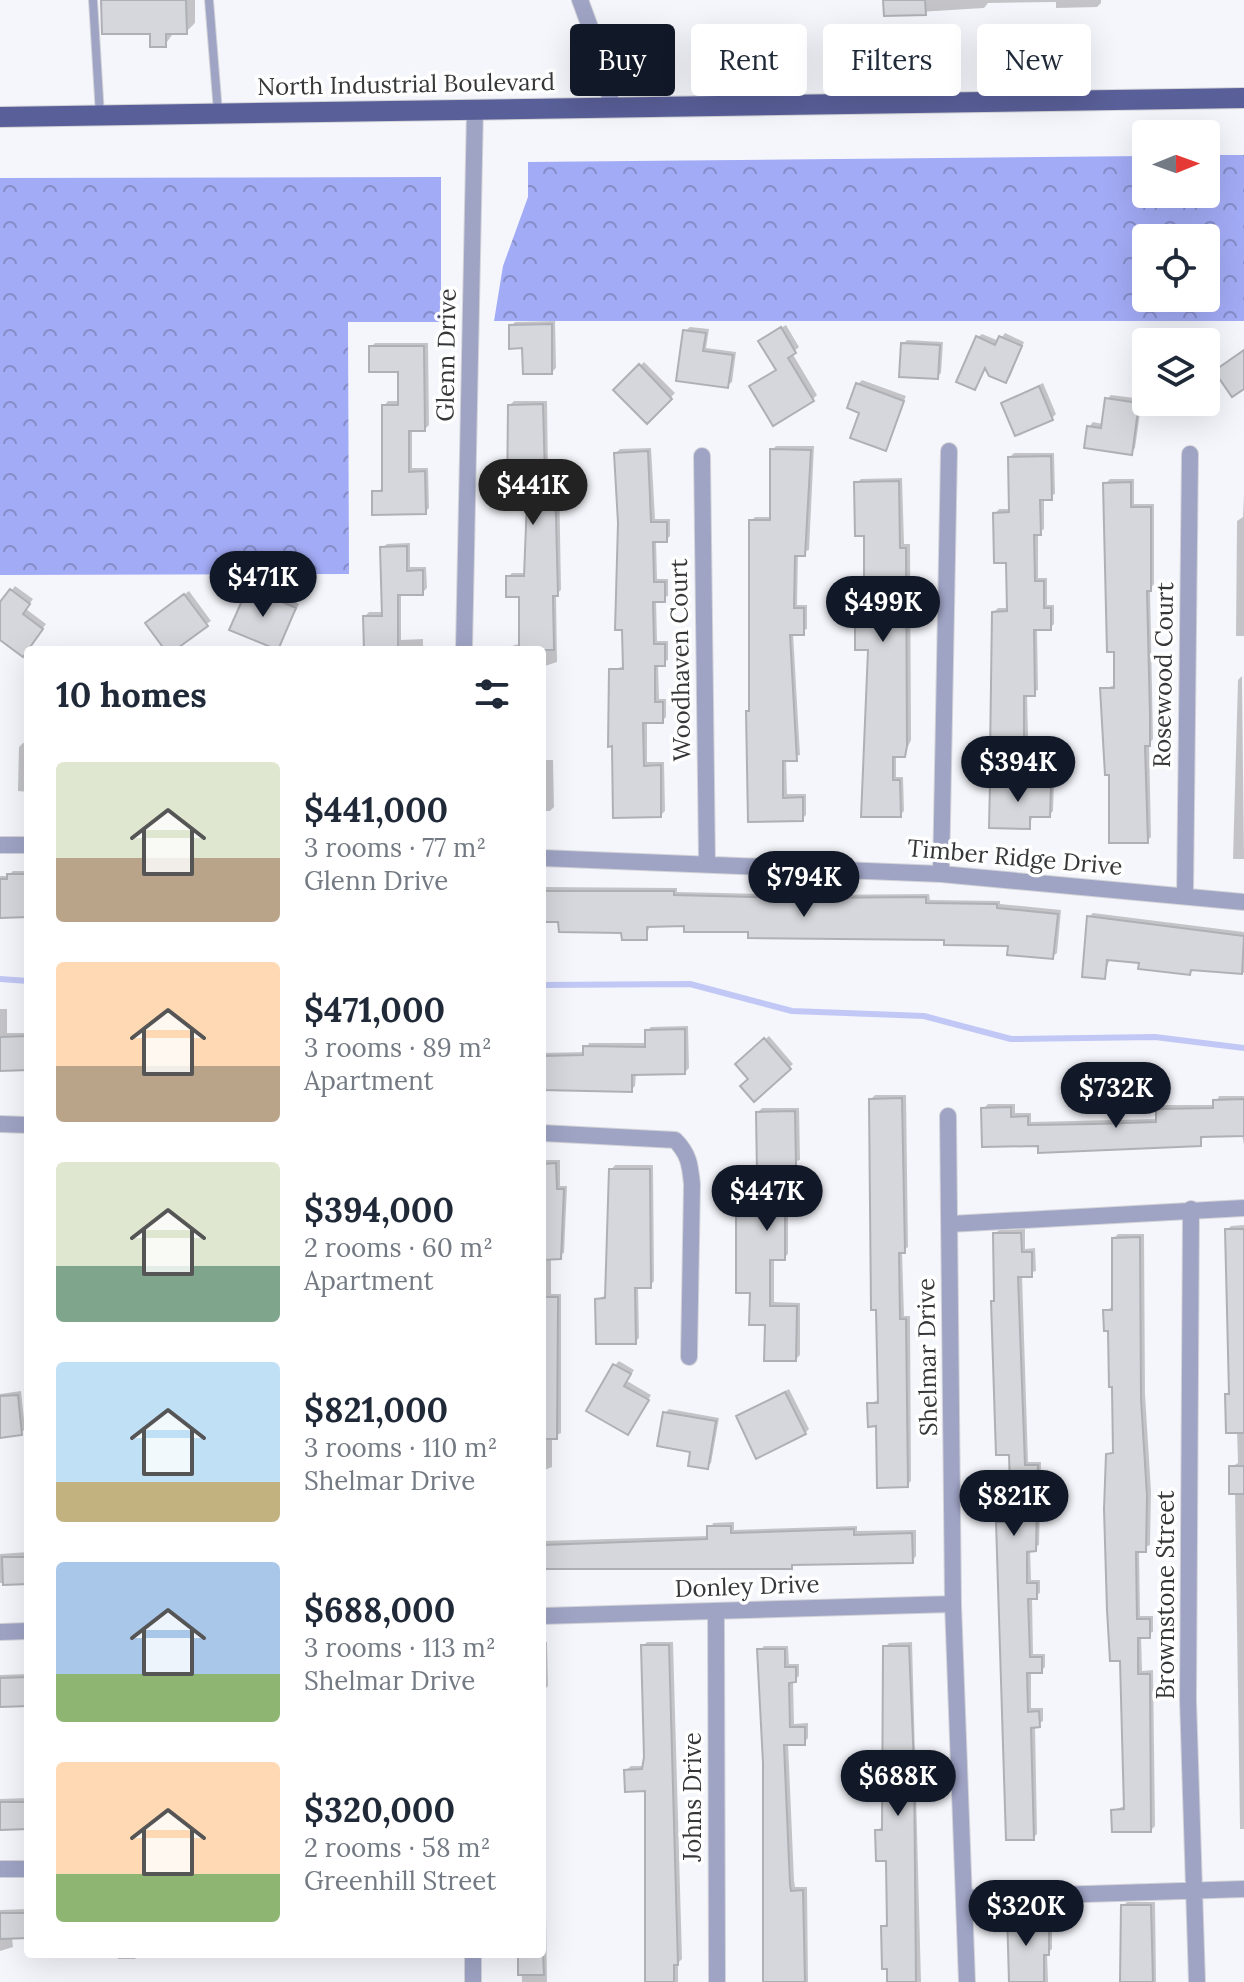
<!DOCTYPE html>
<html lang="en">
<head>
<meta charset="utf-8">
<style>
	body { margin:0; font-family:Lora,serif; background:#f2f2f3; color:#1f2937; height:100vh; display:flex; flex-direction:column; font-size:30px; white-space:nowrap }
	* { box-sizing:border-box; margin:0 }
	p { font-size:26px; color:#747a83 }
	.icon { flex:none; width:44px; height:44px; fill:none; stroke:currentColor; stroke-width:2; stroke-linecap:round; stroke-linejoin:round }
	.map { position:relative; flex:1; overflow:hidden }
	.panel { position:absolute; left:24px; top:646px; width:522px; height:1312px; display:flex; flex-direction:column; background:#fff; border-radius:8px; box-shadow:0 8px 32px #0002 }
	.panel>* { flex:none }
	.top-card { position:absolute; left:570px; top:24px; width:554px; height:72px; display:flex; gap:16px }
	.needle { width:52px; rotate:89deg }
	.buttons { position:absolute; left:1132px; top:120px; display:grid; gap:16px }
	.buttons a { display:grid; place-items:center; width:88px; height:88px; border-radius:8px; background:#fff; box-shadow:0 8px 32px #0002; font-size:40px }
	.price { position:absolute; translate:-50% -68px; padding:0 18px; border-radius:28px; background:#111827; color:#fff; font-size:26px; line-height:52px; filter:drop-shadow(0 2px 4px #0008) }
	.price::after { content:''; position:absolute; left:50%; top:48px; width:24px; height:18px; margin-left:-12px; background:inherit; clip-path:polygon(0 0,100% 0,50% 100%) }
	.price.on { background:#222; color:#fff }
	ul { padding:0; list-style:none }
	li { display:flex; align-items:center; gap:24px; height:200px; padding:0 32px }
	li span { display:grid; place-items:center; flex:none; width:224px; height:160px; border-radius:8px; color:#555 }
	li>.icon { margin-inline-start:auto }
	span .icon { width:96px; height:96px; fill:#fffc; stroke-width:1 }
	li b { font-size:34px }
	h2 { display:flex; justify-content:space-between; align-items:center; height:96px; padding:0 32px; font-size:34px }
	.pill { padding:0 28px; border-radius:8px; background:#fff; box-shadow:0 8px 32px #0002; font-size:28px; line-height:72px }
	.pill.on { background:#111827; color:#fff }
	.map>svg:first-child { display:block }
	.forest { fill:url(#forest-crowns); fill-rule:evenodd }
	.shadow { fill:#0003 }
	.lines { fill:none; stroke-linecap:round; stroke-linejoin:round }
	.stream { stroke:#c1c8f5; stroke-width:6 }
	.building { fill:#d6d7dc; stroke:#afb0b5; stroke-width:2 }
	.lane-casing { stroke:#d3d4d8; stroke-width:10 }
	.street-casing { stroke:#d3d4d8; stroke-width:18 }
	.primary-casing { stroke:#d3d4d8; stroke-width:22 }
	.lane { stroke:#9fa4c5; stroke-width:8 }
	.street { stroke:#9fa4c5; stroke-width:16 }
	.primary { stroke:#595f98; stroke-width:20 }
	.labels { text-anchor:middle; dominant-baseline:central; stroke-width:7; stroke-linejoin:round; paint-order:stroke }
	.street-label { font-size:24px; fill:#363739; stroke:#fff }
</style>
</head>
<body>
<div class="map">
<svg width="1244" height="1982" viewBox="0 0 1244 1982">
	<defs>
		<pattern id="forest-crowns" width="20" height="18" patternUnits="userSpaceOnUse" patternTransform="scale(2)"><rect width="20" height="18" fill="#a2abf5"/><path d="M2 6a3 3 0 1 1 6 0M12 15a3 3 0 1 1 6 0" fill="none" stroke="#858cc7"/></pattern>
	</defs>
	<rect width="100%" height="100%" fill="#f5f6fb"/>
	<!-- forest -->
	<path class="forest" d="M1206,155H1244V321H494L503,266L528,197V162L1146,156V194H1206ZM1146,238H1206V298H1146Z
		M441,177V322H348L349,574L0,575V178Z"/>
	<!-- shadow -->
	<path class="shadow" d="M103,0H195V23L186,32H174L165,45L152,32Z
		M885,0H1101V3L1097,7L1056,8V2L988,3L984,8L886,14Z
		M555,321L556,368L552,372L524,346L511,326L515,322Z
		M786,325L799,347L792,353L817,395L813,399L778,369L765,337Z
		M690,327L709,329L706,348L736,352L732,382L727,386L685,331Z
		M1005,333L1024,342L1010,377L1005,381L987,366L975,388L977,338L982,334L999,341Z
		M1184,339V342H1146V388H1141L1139,344L1143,340Z
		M907,340L943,342L941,373L937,377L903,344Z
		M375,343H428L429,425L425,429H412V468H428L429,508L425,512L374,492L384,488V406L388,401H400V370L371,347Z
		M644,362L675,393L647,422L616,390Z
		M862,380L906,396L885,449L862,411L858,384Z
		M1043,383L1056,414L1052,418L1003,403Z
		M1111,395L1142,399L1135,448L1131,453L1089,427L1093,422L1103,424L1107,399Z
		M514,401H547L548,475H559L561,590L556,594L557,662L545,666L546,760H553L554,807L550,811H542V650H510L514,645L521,644V595L508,577L512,573H526L529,499L510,405Z
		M776,446H814L809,550L798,554L797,605H807V629L793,633L800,755L786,759L787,794H806V815L802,819L750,820L751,521L755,517H772V450Z
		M651,448L655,519H670V536L666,540H656L657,579H668V596L656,600L657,641H668V660L658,664L659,699H666V717L662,721H647V762H664L665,811L661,815L611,670L625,666L616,453L620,449Z
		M1014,453H1054L1055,494L1044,498V529L1038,533V578H1047V605H1054V624L1050,628H1037L1038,690L1027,694L1028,736H1039V748L1034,752L992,753L994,612L998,608H1009L1008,561L995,514L999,509H1011L1010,457Z
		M902,478L904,544H910L911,740L904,755H896V777H903L904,811L900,815H863L870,648L857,627L866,623V534L857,483L861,479Z
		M1110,479H1134V504H1154V584L1150,589L1153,739L1149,744L1151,837L1147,841L1111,773L1102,689L1116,685L1105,484Z
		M1244,494V636H1236L1237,521L1243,517Z
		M410,543V567H426L427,588L422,593H401V640L423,639V650H365V616L369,612H384L382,548L387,544Z
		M254,584L299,604L276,650L232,629Z
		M15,586L33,599L26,609L46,624L26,651L0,638V605Z
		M189,591L211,621L167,650L151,619Z
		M1242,676L1244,859H1233L1238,680Z
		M23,743H28V792L18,791L19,747Z
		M996,779L1054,781L1053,811L1049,815H1033L1029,827L992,784Z
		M13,871H28V915L0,916V876H8Z
		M542,887L677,888V892L805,895L929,894L930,900L1000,901V904L1061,910L1057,953L1052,957L1010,944L946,938L686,924L650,925L646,938L560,920H542Z
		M1093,913L1244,932V973L1194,968L1189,973L1141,961L1110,958L1104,977L1089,917Z
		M0,1009H7V1033H28V1069H0Z
		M688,1026L689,1068L685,1072L636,1073L635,1086L631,1090L542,1089V1053L585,1052L589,1043H647V1031L651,1027Z
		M769,1036L793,1064L754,1099L751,1079L737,1064Z
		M875,1095H906L908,1247L902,1251L904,1316H910L911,1481L907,1485L869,1404L880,1399L871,1099Z
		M1219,1096H1244V1145L1242,1134L1204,1135L1200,1144H1040L983,1109L988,1104H1015V1113H1031V1122L1158,1119L1162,1105H1215Z
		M762,1108H799L800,1160L788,1164V1254L784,1258H774V1302L800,1303V1355L796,1359L767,1323L752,1291L738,1196L742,1192H755V1176L759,1171L758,1112Z
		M542,1160H560V1186H567L564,1253L551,1257V1294H561V1433L552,1437V1467L542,1471Z
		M615,1165H653L654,1281L650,1286H638L639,1338L635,1342L597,1299L607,1295L611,1170Z
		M1244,1225V1829H1240L1235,1492L1231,1467L1238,1463L1237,1431L1228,1395L1231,1391L1227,1230L1231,1226Z
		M1025,1229V1249L1035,1248L1036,1271L1022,1275L1028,1462H1041L1039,1545L1030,1549L1031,1580H1040V1593L1032,1597L1033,1654H1045V1667L1041,1671H1031V1708H1043V1721L1035,1726L1037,1834L1033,1838L998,1523L1012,1519L1011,1453L993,1302L996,1299L995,1234L999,1230Z
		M1118,1234H1144L1145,1394L1151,1491L1150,1545L1139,1550L1140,1616H1153V1632L1141,1636L1142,1671L1153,1670L1155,1826L1151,1830L1113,1810L1125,1806L1122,1659L1108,1454L1115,1450L1110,1329L1105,1311L1114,1306V1238Z
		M619,1361L634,1370L627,1381L651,1395L628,1433L615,1365Z
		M789,1389L809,1429L805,1433L738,1416Z
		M21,1391L25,1429L21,1433L0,1435V1394Z
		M669,1409L719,1418L711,1463L707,1467L665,1413Z
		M734,1522V1530L857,1526V1531L916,1530V1556L912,1561L795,1563L792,1567H554L542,1570V1541L709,1536L713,1523Z
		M28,1552V1582L0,1583V1554Z
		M542,1642H547L548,1686L543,1691L547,1982H522L521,1954H542Z
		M647,1642H673L682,1959L678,1963V1982H648L647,1789L626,1770L631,1766H644L643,1646Z
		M912,1642L921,1982H887L883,1927L887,1923L888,1859L877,1830L884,1826L885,1647L889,1643Z
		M764,1646H788L789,1664H799V1676L793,1681L794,1724L808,1723V1738L804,1743H788L794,1880L795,1887H807L808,1982H766L765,1763L760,1650Z
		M28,1674V1704L0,1705V1675Z
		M28,1798V1826L0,1827V1799Z
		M1127,1902H1155L1156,1982H1124L1123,1906Z
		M28,1909V1936L12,1937L13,1947L0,1951V1910Z
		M1013,1909H1040V1928H1052V1949L1047,1953L1048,1982H1010L1009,1913Z
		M118,1954H139V1955L135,1959H118Z"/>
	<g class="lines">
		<!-- stream -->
		<path class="stream" d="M0,979L28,981
			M542,985L690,984L792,1011L924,1016L1011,1039L1155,1037L1244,1048"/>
	</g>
	<!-- building -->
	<path class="building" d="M101,0H186L187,34H166V47H150V34H102Z
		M883,0H925L926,15L884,16Z
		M552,324V374H523L522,348L509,349V325Z
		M781,327L796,353L788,358L814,401L773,426L749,386L776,370L758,341Z
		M683,330L706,333L703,351L733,355L728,388L676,381Z
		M976,336L995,345L999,336L1022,346L1006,383L989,376L985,368L975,390L956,382Z
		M901,343L940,345L938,379L899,377Z
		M369,346H424L425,431H409V472L425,471L426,514L372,515V491H382V405H398V372H369Z
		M1244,350V389L1232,397L1214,371Z
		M639,364L672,399L647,424L613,390Z
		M856,383L904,401L886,451L850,438L859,413L847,408Z
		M1039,386L1053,420L1015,436L1001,403Z
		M1105,398L1139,403L1132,455L1084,448L1087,426L1101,428Z
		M543,404L545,478H555L558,596H553L554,650H519V597H506V576H524L527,501H507L508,405Z
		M770,449L811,450L805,556H795L794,608H804V635H790L797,761H783V798L803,797V821L748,822L746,711H749V520H770Z
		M648,451L651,522H667V542H653L654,582H665V602H653L654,644H665V666H655V702H663V723H643L644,766L661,765V817L613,818L612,746L608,747L609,669H623L622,630H615L618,523L614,453Z
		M1051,456L1052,500H1040L1041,535H1034L1035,581H1044V608H1051V630H1034L1035,696H1024V739H1035V754L990,755L992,612L1007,611L1006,563H994L993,513L1009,512L1008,457Z
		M899,481L900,548H906L907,746L905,757H893V780H900L901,817H861L868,650H855V626H864V536H855L854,482Z
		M1131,482V507H1151V591H1147L1150,715V746H1145L1148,843H1109V775H1105L1100,688H1114V652H1107L1103,483Z
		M407,546V571L423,570V595H398V650H364L363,616H382L380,547Z
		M248,587L296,608L278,650L229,630Z
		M10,589L30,604L23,614L43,629L23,657L0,640V602Z
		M184,594L208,626L175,650H165L145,623Z
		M990,783L1051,784L1050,817H1030V829L989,828Z
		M7,874H28V917L0,918V879H7Z
		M542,891H674V895L800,898L926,897V903L997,904V908L1058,914L1053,959L1007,955L1008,946L944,945V940L748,938V932H684V926L647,927V940H622L621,933L559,932L558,922H542Z
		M1087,916L1244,936L1242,974L1191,970L1190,975L1138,969L1139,963L1107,960L1105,979L1082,977Z
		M685,1029V1074L632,1075V1092L542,1090V1056L583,1055V1046L645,1047V1030Z
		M28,1036V1070L0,1071V1037Z
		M764,1038L791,1069L754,1102L740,1086L748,1079L735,1064Z
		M902,1098L905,1253H899L900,1319H906L908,1487L877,1488L876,1426L868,1427L867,1403H878L876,1310H871L869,1099Z
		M1244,1099V1136L1201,1137V1146L1038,1153V1146L982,1147L981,1108L1011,1107V1117L1028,1116V1125L1096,1124L1156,1122V1109L1213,1108V1100Z
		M795,1111L796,1166H785V1260H770V1306H797L796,1361H764L765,1325H749L750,1293H736V1195H753V1175H757L756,1112Z
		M556,1163L557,1189H564L561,1259L542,1260V1164Z
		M609,1169H650L651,1288H635L636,1344H596L595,1299L605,1298Z
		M1225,1229H1244V1433H1226L1225,1394H1229Z
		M993,1233H1021L1022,1252H1032V1277H1018L1025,1465H1038L1036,1551L1027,1552V1583H1037V1599H1028L1030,1657H1042V1673H1027L1028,1712L1039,1711L1040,1727L1031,1728L1034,1840H1006L996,1522H1011L1009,1455H996L991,1301H994Z
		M1140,1237L1141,1399L1147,1496L1146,1552H1136L1137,1619H1150V1638H1138V1674H1150L1151,1832H1112L1111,1810L1124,1809L1120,1661H1110L1107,1610L1104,1509L1106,1454L1113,1453L1112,1387H1109L1108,1331H1104L1103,1310H1112V1238Z
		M542,1297H558L557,1439H542Z
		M613,1364L631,1374L624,1386L649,1400L628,1435L586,1411Z
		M785,1392L806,1434L756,1459L736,1416Z
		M18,1395L22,1435L0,1438V1396Z
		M663,1412L716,1421L708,1469L688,1466L690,1452L657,1446Z
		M1229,1466H1244V1494H1229Z
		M707,1526H731V1533L854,1529V1535L912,1533L913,1563L792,1565V1569H542V1545L707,1539Z
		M2,1557H28V1584L3,1585Z
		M641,1645H669L678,1965H674V1982H645V1791L625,1792L624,1770L642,1769L644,1757Z
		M883,1646H909L914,1765L916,1982H887V1969H882L881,1926H887L886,1861H876L875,1830H882Z
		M757,1649H785V1667H796V1682L789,1683L790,1727H805V1745H784L790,1885L791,1891L803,1890L805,1982H763V1763Z
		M28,1677V1706L0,1707V1678Z
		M0,1802H28V1829L0,1830Z
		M1121,1905H1151L1153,1982H1120Z
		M1007,1912H1036L1037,1931H1049V1955H1044V1982H1009Z
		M0,1913H28V1938L0,1939Z
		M518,1954H543L544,1975H518Z"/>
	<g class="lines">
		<!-- lane casing -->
		<g class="lane-casing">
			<path id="lane" d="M93,0L100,115
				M209,0L218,112"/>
		</g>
		<!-- street casing -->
		<g class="street-casing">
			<path id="street" d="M580,0L601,57L612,107
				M702,456L707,863
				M464,650L475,109
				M0,845H28
				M542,858L941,874L1244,902
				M941,874L949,451
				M1185,896L1190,454
				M948,1116L953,1604L967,1982
				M0,1124L28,1125
				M542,1133L675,1140C689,1154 690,1165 692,1184L689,1357
				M1191,1209L1188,1700L1197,1982
				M950,1224L1244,1208
				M716,1612L717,1982
				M542,1616L953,1604
				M0,1632L28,1631
				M0,1869H28
				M965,1898L1244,1889
				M473,1982V1954"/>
		</g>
		<!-- primary casing -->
		<g class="primary-casing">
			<path id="primary" d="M0,117L1244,98"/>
		</g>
		<!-- lane -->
		<use href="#lane" class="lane"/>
		<!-- street -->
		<use href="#street" class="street"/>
		<!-- primary -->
		<use href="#primary" class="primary"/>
	</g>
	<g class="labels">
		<!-- street labels -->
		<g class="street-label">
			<text transform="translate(406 84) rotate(-1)">North Industrial Boulevard</text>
			<text transform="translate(446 355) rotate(-89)">Glenn Drive</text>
			<text transform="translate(680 660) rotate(-91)">Woodhaven Court</text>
			<text transform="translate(1163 675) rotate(-89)">Rosewood Court</text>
			<text transform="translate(1015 857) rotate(5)">Timber Ridge Drive</text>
			<text transform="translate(927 1357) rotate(-91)">Shelmar Drive</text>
			<text transform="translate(747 1586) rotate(-2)">Donley Drive</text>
			<text transform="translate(1165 1595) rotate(-90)">Brownstone Street</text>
			<text transform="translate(692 1797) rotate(-90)">Johns Drive</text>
		</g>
	</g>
</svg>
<div class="buttons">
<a><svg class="needle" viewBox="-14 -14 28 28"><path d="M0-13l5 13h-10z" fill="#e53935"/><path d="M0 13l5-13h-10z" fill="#747a83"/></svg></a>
<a><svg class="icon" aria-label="locate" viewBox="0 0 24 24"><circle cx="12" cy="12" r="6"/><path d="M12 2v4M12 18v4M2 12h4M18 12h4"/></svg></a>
<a><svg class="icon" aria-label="layers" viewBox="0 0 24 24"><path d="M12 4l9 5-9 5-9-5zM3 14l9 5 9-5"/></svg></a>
</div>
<b class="price on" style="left:533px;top:527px">$441K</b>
<b class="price" style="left:263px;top:619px">$471K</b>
<b class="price" style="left:883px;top:644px">$499K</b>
<b class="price" style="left:1018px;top:804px">$394K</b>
<b class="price" style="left:804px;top:919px">$794K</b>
<b class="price" style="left:1116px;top:1130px">$732K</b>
<b class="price" style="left:767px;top:1233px">$447K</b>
<b class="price" style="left:1014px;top:1538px">$821K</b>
<b class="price" style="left:898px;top:1818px">$688K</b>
<b class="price" style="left:1026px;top:1948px">$320K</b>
<div class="top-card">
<a class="pill on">Buy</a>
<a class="pill">Rent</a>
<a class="pill">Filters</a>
<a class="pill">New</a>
</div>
<section class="panel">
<h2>10 homes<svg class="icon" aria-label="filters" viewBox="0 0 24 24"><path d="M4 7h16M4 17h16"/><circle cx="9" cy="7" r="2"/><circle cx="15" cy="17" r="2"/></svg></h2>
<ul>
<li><span style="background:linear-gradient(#dfe7d0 60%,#b9a48a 0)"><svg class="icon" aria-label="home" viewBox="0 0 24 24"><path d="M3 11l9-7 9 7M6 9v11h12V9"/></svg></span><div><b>$441,000</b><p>3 rooms · 77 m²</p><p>Glenn Drive</p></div></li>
<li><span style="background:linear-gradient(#ffd9b3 65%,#b9a48a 0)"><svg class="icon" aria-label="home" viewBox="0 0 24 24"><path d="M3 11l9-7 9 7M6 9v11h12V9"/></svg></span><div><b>$471,000</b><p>3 rooms · 89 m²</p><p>Apartment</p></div></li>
<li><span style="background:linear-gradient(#dfe7d0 65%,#7fa58c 0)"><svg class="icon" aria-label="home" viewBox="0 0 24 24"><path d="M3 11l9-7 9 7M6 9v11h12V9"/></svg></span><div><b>$394,000</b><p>2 rooms · 60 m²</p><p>Apartment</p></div></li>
<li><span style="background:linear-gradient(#bfe0f5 75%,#c2b280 0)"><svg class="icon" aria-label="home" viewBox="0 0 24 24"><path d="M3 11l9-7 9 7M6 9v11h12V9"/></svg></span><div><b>$821,000</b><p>3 rooms · 110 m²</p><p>Shelmar Drive</p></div></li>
<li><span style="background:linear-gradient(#a9c7e8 70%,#8fb573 0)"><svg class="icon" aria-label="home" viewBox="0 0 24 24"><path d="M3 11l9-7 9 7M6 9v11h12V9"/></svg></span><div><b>$688,000</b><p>3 rooms · 113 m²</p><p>Shelmar Drive</p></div></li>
<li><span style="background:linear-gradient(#ffd9b3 70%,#8fb573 0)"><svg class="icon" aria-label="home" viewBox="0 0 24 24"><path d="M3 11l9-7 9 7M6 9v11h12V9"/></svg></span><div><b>$320,000</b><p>2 rooms · 58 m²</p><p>Greenhill Street</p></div></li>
</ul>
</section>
</div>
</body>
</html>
